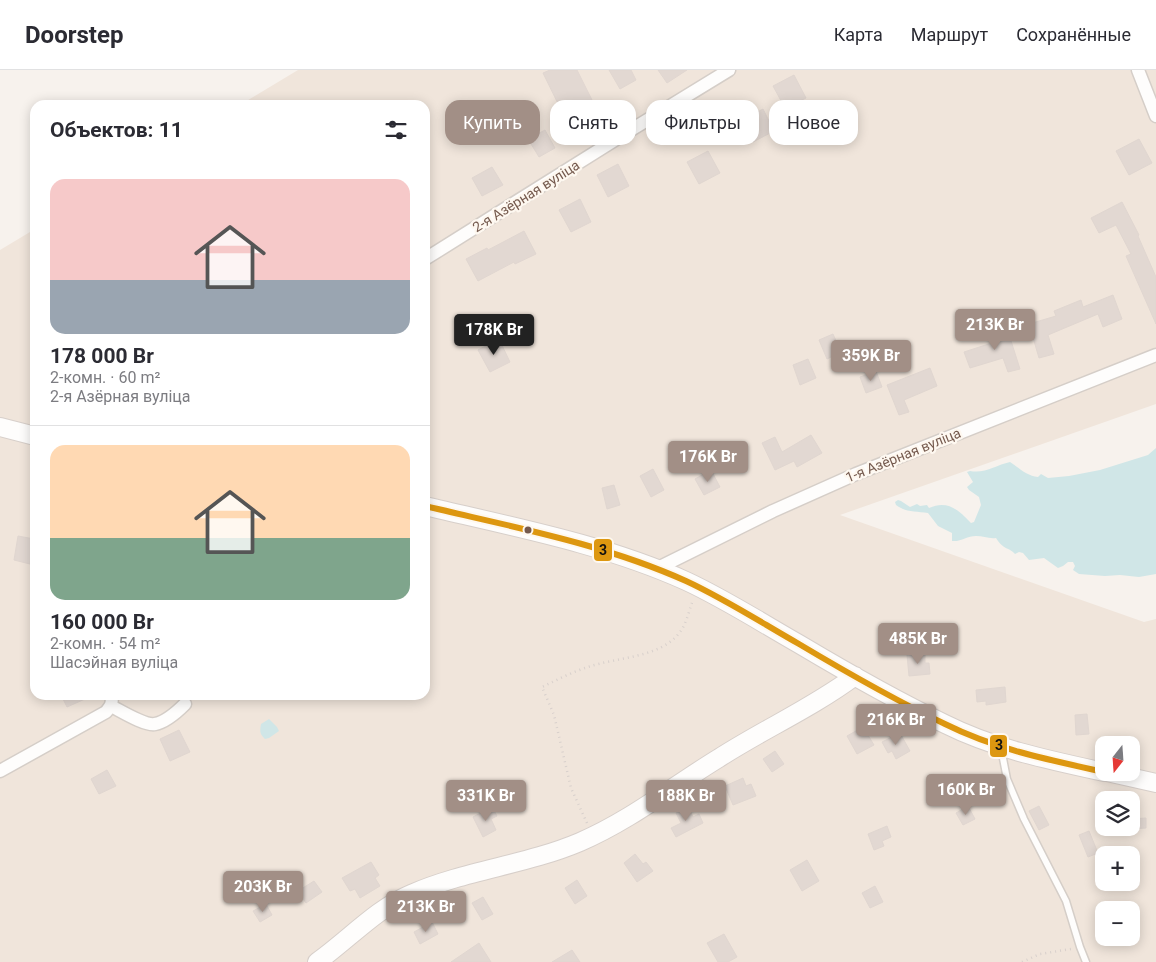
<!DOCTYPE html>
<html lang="ru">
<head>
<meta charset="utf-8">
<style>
	body { margin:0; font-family:Roboto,sans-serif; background:#f7f7f7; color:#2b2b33; height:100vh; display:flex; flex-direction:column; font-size:19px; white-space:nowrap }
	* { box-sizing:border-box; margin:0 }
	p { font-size:16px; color:#7c7c81 }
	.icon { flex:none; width:28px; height:28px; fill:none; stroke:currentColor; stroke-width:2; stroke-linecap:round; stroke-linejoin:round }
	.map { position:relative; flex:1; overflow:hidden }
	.details { position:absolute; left:30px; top:30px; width:400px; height:600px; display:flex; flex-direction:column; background:#fff; border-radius:15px; box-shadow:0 2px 12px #0003 }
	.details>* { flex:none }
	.hud { position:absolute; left:445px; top:30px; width:475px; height:45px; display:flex; gap:10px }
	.needle { width:32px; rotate:197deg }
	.controls { position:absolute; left:1095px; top:666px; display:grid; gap:10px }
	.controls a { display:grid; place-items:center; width:45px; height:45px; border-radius:10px; background:#fff; box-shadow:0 2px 12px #0003; font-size:25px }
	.price { position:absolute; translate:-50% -42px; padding:0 11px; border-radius:5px; background:#a28f86; color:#fff; font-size:16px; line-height:32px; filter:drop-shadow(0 1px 2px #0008) }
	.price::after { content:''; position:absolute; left:50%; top:30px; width:15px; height:11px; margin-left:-8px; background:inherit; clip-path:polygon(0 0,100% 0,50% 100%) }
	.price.on { background:#222; color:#fff }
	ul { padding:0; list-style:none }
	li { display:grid; align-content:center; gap:10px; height:265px; padding:0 20px }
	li+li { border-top:1px solid #e1e1e2 }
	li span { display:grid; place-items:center; height:155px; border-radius:15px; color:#555 }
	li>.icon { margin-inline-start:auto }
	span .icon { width:90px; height:90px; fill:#fffc; stroke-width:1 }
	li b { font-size:21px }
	h2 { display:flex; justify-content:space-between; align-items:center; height:60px; padding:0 20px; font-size:21px }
	.tag { padding:0 18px; border-radius:15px; background:#fff; box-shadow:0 2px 12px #0003; font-size:18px; line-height:45px }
	.tag.on { background:#a28f86; color:#fff }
	header { display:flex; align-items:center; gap:30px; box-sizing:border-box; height:70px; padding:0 25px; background:#fff; border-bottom:1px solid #e1e1e2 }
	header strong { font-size:24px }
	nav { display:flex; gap:28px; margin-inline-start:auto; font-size:18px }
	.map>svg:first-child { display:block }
	.residential { fill:#f0e5db; fill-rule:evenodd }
	.water { fill:#d0e6e7 }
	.building { fill:#e2d8d2; stroke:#e0d6d0 }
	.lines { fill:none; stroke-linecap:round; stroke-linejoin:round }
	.lane-casing { stroke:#d5cec8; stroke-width:9 }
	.street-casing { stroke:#d5cec8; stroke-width:15 }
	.secondary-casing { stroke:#d7cfca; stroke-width:20 }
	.path { stroke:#d8d0cc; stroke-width:2.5; stroke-dasharray:1 4; stroke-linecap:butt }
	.lane { stroke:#fefdfc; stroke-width:6 }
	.street { stroke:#fefdfc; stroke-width:12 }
	.secondary { stroke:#fefdfc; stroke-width:18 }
	.bus-1-casing { stroke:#fef8f0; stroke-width:10 }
	.bus-1 { stroke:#dd9710; stroke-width:6 }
	.bus-dot { fill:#755a4e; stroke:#fef8f0; stroke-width:2 }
	.labels { text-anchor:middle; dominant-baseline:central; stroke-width:4.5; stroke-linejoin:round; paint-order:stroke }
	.street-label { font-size:14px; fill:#755a4e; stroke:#fef8f0 }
	.line-badge { stroke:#fef8f0; stroke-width:2 }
	.pale-badge-label { font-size:14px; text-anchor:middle; font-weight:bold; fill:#111 }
</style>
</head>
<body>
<header>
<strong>Doorstep</strong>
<nav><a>Карта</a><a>Маршрут</a><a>Сохранённые</a></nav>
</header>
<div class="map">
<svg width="1156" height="892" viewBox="0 0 1156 892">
	<rect width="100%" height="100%" fill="#f7f2ed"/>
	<!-- residential -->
	<path class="residential" d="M298,0H1156V334L840,445L1144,552L1156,549V892H0V180L35,159V625H425V35H240ZM1104,675H1131V702H1104ZM1104,730H1131V758H1104ZM1104,785H1131V812H1104ZM1104,840H1131V868H1104Z"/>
	<!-- water -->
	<path class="water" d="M1156,378V504L1139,507L1120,505L1105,506L1079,504L1073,500L1075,496L1073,492H1068L1063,496L1058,498L1044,488L1029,490L1023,483L1019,482L1015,484C1009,477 1003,480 996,468C989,469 983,466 976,466C967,466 961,472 952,471V463L938,456L928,443C916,441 907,443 896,435L895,432L898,430L901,431L910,437L917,434L920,436L927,435L929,438C947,430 958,439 971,453L974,452L981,435L979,427L969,420L967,417L973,412L967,402L970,401C985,404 996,395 1010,392C1019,398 1027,406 1038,407L1041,404L1048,408L1069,406L1100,400L1148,385Z
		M269,649L277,657L279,661L269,668L265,669C259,664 260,660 261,654Z"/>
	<!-- building -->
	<path class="building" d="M550,0H577L592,30L585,33L590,43L568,54L543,3Z
		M609,0H631L636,10L620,19Z
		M658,0H687L667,13Z
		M794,5L806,28L785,38L773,16Z
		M763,39L774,61L753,72L742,50Z
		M545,60L555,78L539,87L528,69Z
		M1139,69L1152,93L1129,105L1116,81Z
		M708,81L720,103L699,114L687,92Z
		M618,94L629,116L608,127L597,105Z
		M492,97L503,115L482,126L472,108Z
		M580,129L591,152L571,162L559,140Z
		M1122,132L1139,165L1138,166L1156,207V254L1126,186L1131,184L1116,155L1099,163L1091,148Z
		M524,161L536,184L515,194L514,192L478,211L466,189L487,178L488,180Z
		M1113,225L1122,249L1103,257L1098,244L1048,265L1054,284L1039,288L1029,254L1056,246L1054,241L1081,230L1083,237Z
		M1005,252L1020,299L1008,302L1003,288L970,298L964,282L998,271L993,255Z
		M833,264L841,282L827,289L819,270Z
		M499,269L510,292L490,302L478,280Z
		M808,289L816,308L800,315L793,295Z
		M930,298L937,316L904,330L909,342L899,345L887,315Z
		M876,301L882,317L866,323L860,307Z
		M811,365L822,383L797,397L794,391L775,400L762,373L775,367L782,382Z
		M653,399L664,420L651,427L640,406Z
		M711,400L720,417L704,425L695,409Z
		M614,415L620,435L607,439L602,418Z
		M18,466L34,469L30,494L14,490Z
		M925,584V593H929L930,604L909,606L907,585Z
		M1005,617L1006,632L986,635V631L977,632L976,620Z
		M61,625H94L67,637Z
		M1087,644L1089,664L1076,665L1075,645Z
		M863,657L874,675L857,684L847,666Z
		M179,660L190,682L170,691L160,669Z
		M900,663L910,681L896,689L892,681L888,683L882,672Z
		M775,681L784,694L772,702L763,689Z
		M107,700L116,716L99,724L91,709Z
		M743,708L746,716L751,714L756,726L733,735L725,716Z
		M968,736L975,749L963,755L956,743Z
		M1039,736L1049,755L1039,760L1029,741Z
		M492,737L497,746L491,749L496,760L483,767L473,747Z
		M688,737L693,747L699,744L703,753L676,767L671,758L681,753L676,743Z
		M1146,748V758L1131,759V749Z
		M887,756L891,767L882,771L884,776L874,780L868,764Z
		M1089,761L1098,783L1088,787L1079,765Z
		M635,784L643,794L646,792L653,801L637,812L624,793Z
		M807,790L819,811L802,821L790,800Z
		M371,792L379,805L375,808L380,816L360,828L355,819L350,821L342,808Z
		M577,810L587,826L575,834L565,818Z
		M314,811L322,822L306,833L298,821Z
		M875,816L883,832L870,838L862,823Z
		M483,827L493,844L482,850L472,833Z
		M266,834L272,845L260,852L253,841Z
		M432,852L438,864L420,874L414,862Z
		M724,864L737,887L728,892H718L707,873Z
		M479,873L491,892H451Z
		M572,880L580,892H552Z"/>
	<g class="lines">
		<!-- lane casing -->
		<g class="lane-casing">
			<path id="lane" d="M1001,678L1007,709L1024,749L1066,831L1080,877L1086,892"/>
		</g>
		<!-- street casing -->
		<g class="street-casing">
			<path id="street" d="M1138,0L1156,46
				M425,189L626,63L729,0
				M656,499L773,441L856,404L1156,285
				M111,636C121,641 145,656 155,654C166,652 177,642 185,634
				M0,701L106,642C111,636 113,633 111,625"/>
		</g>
		<!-- secondary casing -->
		<g class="secondary-casing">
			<path id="secondary" d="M0,357L35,366
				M425,436C513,457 604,474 686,511C725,529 762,553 799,574C846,602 895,630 945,654C995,679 1049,690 1104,702
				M1107,702L1156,713
				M317,892C347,871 377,838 411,824C466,800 526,795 580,772C631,750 673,716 719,688C764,659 812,638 855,606"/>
		</g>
		<!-- path -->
		<path class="path" d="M587,753L571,718L554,645L542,617C557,610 572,602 588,597C617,587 661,588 680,562C687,553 689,540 693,530
			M1022,892L1040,884L1071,879"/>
		<!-- lane -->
		<use href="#lane" class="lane"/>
		<!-- street -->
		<use href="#street" class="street"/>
		<!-- secondary -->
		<use href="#secondary" class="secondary"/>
		<!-- bus-1 casing -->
		<g class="bus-1-casing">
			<path id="bus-1" d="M425,436C513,457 604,474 686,511C725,529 762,553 799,574C846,602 895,630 945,654C995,679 1049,690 1104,702"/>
		</g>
		<!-- bus-1 -->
		<use href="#bus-1" class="bus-1"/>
	</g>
	<!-- markers -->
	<circle class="bus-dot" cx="528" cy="460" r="4.5"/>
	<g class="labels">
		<!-- street labels -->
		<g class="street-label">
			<text transform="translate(526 126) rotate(-32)">2-я Азёрная вуліца</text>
			<text transform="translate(903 385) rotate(-22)">1-я Азёрная вуліца</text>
		</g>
	</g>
	<g class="line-badge">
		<rect x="593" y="468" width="20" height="24" rx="5" fill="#dd9710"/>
		<rect x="989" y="664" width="19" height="24" rx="5" fill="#dd9710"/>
	</g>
	<g class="pale-badge-label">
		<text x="603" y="485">3</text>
		<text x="999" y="680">3</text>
	</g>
</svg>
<div class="controls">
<a><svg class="needle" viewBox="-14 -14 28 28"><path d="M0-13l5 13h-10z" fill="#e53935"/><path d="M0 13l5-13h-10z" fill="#7c7c81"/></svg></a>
<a><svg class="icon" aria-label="layers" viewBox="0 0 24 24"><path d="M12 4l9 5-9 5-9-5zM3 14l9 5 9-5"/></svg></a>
<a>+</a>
<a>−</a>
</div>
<b class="price" style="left:995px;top:281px">213K Br</b>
<b class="price on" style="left:494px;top:286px">178K Br</b>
<b class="price" style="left:871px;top:312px">359K Br</b>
<b class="price" style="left:708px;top:413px">176K Br</b>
<b class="price" style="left:918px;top:595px">485K Br</b>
<b class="price" style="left:896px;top:676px">216K Br</b>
<b class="price" style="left:966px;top:746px">160K Br</b>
<b class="price" style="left:486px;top:752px">331K Br</b>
<b class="price" style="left:686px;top:752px">188K Br</b>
<b class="price" style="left:263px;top:843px">203K Br</b>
<b class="price" style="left:426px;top:863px">213K Br</b>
<div class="hud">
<a class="tag on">Купить</a>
<a class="tag">Снять</a>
<a class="tag">Фильтры</a>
<a class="tag">Новое</a>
</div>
<section class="details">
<h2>Объектов: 11<svg class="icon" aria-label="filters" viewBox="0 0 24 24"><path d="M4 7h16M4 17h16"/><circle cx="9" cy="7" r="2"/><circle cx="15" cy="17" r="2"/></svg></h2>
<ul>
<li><span style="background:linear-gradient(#f6c9c9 65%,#9aa5b1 0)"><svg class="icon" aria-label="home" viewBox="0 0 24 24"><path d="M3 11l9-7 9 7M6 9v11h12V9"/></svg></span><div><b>178 000 Br</b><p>2-комн. · 60 m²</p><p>2-я Азёрная вуліца</p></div></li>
<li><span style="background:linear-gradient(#ffd9b3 60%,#7fa58c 0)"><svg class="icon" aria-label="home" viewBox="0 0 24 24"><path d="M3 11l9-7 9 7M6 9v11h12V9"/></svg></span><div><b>160 000 Br</b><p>2-комн. · 54 m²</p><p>Шасэйная вуліца</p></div></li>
</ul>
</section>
</div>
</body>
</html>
